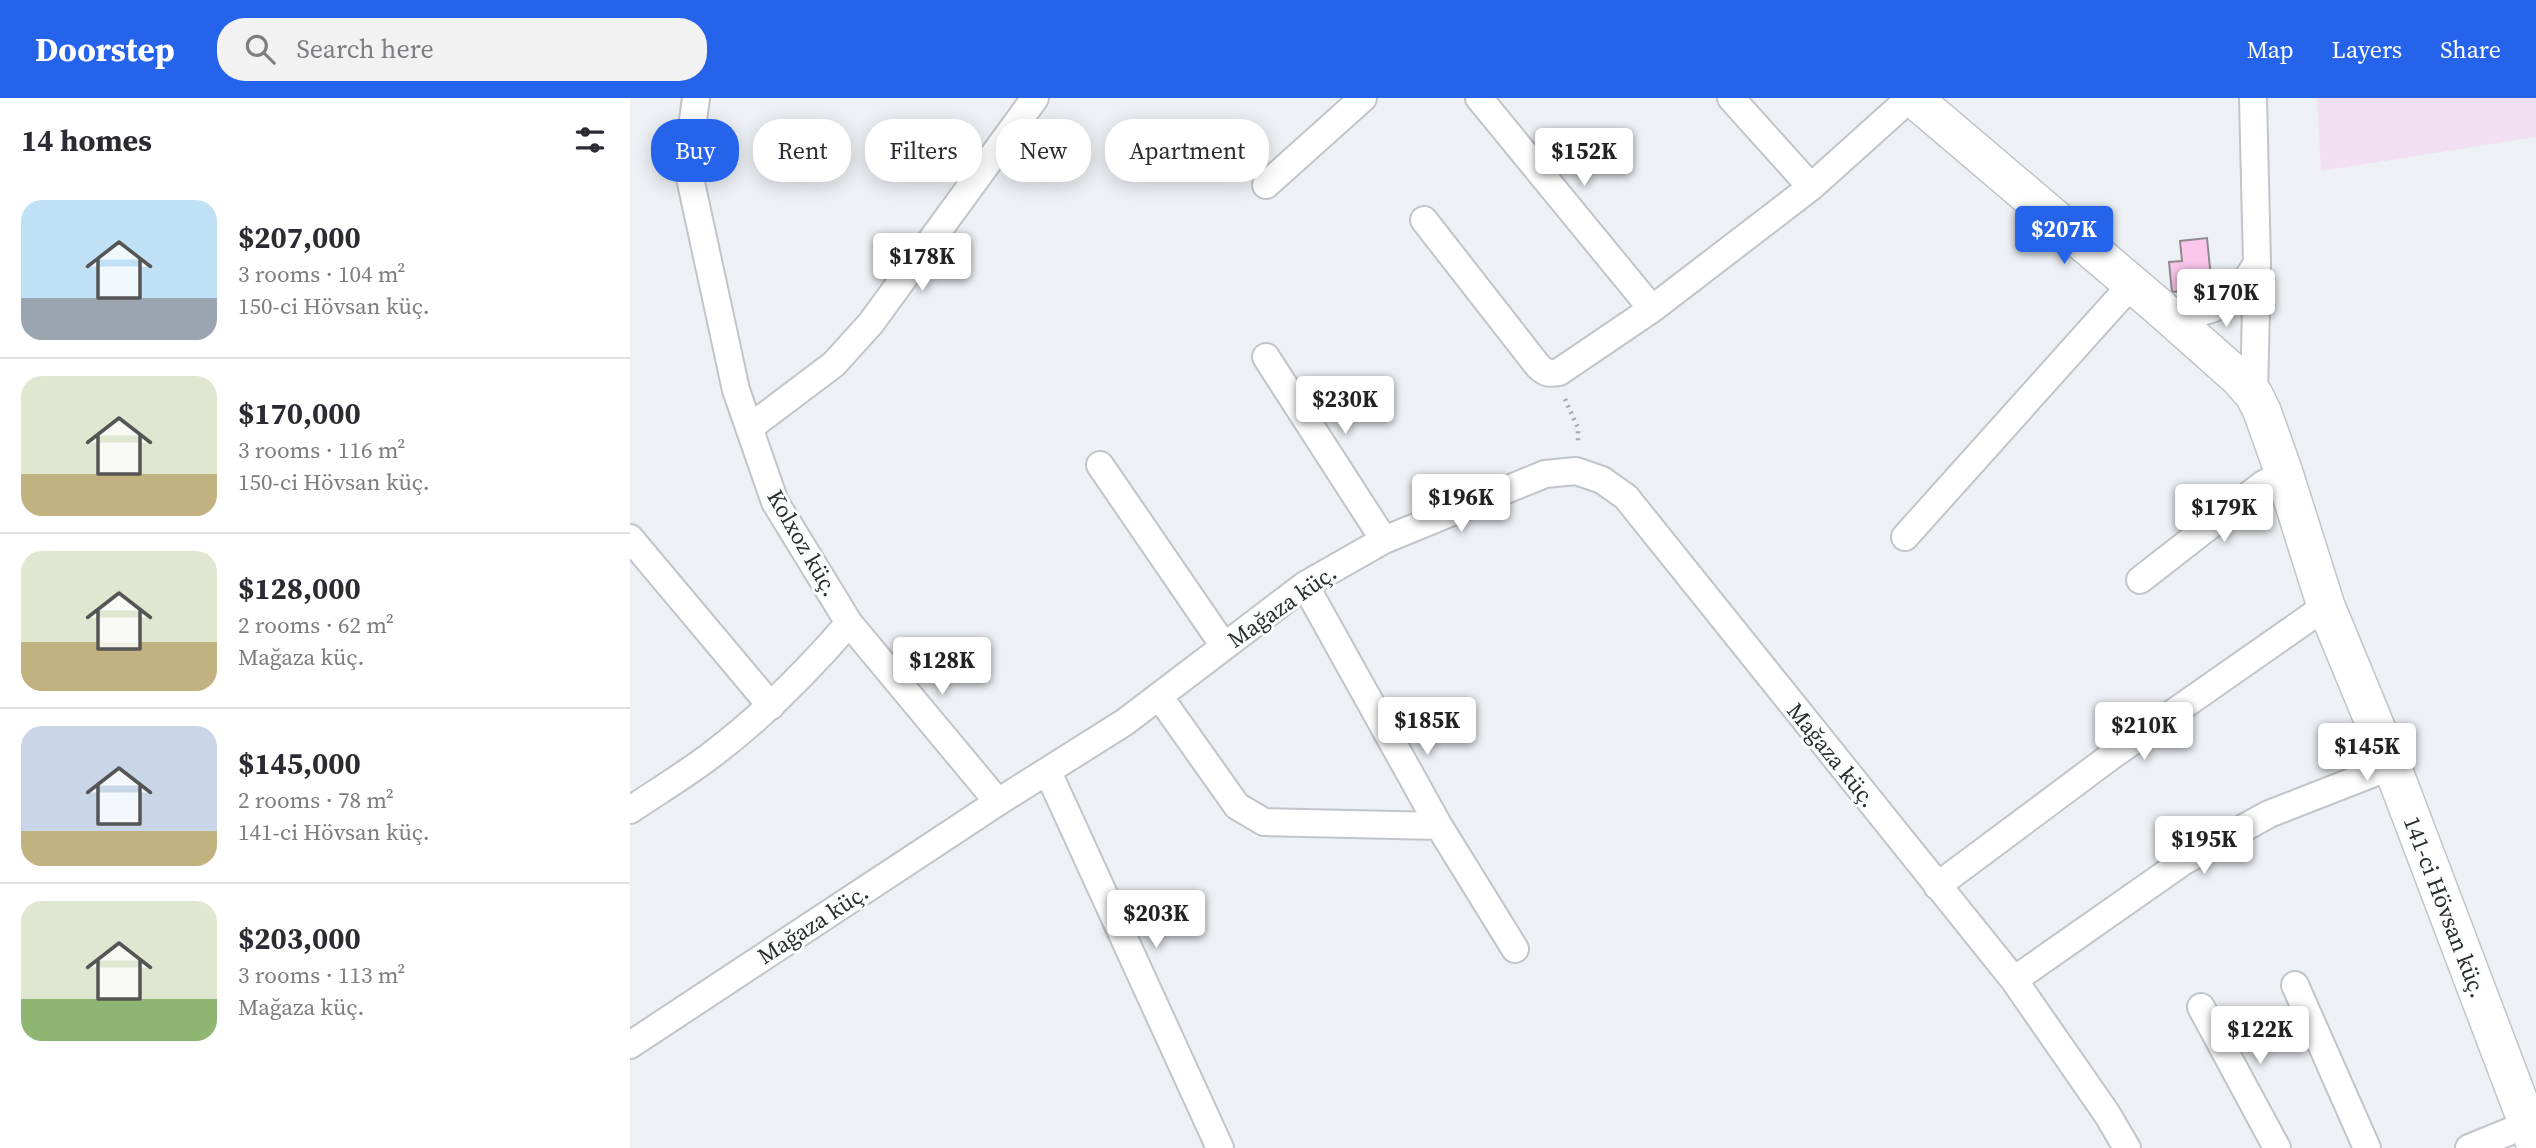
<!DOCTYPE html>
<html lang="en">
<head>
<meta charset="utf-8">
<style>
	body { margin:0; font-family:"Source Serif 4",serif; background:#f2f2f3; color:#2b2b33; height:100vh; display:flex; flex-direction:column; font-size:26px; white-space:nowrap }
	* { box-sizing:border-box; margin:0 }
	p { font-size:23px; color:#7c7c81 }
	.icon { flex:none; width:38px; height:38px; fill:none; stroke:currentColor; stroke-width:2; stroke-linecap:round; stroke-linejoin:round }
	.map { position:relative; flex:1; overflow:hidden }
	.side { display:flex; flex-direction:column; background:#fff; width:630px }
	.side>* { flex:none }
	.guide { position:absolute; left:21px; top:21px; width:665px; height:63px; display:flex; gap:14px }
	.price { position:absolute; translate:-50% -60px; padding:0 16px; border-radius:7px; background:#fff; color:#222; font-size:23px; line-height:46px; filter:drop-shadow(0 2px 4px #0008) }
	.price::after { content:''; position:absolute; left:50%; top:42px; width:21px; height:16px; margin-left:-10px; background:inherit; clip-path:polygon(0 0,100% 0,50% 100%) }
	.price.current { background:#2563eb; color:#fff }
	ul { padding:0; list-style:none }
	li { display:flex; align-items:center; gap:21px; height:175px; padding:0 21px }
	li+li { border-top:2px solid #e1e1e2 }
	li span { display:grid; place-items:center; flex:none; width:196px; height:140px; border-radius:21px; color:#555 }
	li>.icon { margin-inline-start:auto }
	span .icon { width:84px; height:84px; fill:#fffc; stroke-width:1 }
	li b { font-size:30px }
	h2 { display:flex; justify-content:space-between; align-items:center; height:84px; padding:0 21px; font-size:30px }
	.tag { padding:0 24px; border-radius:28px; background:#fff; box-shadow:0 4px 18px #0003; font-size:24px; line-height:63px }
	.tag.current { background:#2563eb; color:#fff }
	header { display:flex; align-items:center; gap:42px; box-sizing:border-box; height:98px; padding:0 35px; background:#2563eb; color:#fff }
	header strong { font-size:33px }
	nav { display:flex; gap:38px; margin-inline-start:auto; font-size:24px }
	.search { width:490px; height:63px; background:#f2f2f3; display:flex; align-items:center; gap:18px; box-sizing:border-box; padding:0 24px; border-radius:28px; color:#7c7c81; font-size:26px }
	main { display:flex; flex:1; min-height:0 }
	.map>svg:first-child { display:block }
	.industrial { fill:#f0e0f2 }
	.building { fill:#fbc6ec; stroke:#8e8a8d; stroke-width:2 }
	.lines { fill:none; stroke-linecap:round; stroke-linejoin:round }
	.street-casing { stroke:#c1c5c9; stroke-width:30 }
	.secondary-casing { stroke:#c1c5c9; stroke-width:40 }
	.path { stroke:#a6a8ac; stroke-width:4.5; stroke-dasharray:2 5; stroke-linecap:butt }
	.street { stroke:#fff; stroke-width:26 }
	.secondary { stroke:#fff; stroke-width:37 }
	.labels { text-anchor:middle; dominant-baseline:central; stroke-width:6; stroke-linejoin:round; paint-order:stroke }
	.street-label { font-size:23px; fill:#2b2c2e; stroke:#fcfdff }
</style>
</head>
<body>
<header>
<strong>Doorstep</strong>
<div class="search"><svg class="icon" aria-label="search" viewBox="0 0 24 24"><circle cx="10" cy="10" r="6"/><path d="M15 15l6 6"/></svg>Search here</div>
<nav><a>Map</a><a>Layers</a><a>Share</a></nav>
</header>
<main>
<section class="side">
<h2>14 homes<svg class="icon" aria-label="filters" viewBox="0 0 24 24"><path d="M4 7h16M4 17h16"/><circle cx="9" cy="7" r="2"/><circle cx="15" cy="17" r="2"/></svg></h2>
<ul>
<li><span style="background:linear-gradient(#bfe0f5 70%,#9aa5b1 0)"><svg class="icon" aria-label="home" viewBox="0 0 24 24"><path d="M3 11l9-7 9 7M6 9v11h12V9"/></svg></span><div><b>$207,000</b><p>3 rooms · 104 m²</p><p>150-ci Hövsan küç.</p></div></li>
<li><span style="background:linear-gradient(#dfe7d0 70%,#c2b280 0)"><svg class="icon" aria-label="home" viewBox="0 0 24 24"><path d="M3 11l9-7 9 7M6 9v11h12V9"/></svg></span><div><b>$170,000</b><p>3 rooms · 116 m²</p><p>150-ci Hövsan küç.</p></div></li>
<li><span style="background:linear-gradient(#dfe7d0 65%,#c2b280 0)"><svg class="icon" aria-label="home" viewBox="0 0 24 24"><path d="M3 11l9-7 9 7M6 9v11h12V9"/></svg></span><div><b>$128,000</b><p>2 rooms · 62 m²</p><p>Mağaza küç.</p></div></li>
<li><span style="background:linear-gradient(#c9d6e8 75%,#c2b280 0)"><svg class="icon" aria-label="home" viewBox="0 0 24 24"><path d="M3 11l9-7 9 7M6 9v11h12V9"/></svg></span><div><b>$145,000</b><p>2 rooms · 78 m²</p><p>141-ci Hövsan küç.</p></div></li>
<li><span style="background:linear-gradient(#dfe7d0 70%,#8fb573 0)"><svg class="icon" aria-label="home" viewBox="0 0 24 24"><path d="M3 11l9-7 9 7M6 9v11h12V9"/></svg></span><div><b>$203,000</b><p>3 rooms · 113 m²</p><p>Mağaza küç.</p></div></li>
</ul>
</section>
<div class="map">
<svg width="1906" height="1050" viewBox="0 0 1906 1050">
	<rect width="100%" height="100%" fill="#edf0f4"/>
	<!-- industrial -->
	<path class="industrial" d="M1687,0H1906V39L1691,73Z"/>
	<!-- building -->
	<path class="building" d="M1577,140L1582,190L1542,194L1539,164L1552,163L1550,143Z"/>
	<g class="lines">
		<!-- street casing -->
		<g class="street-casing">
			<path id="street" d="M849,0L1022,211
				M1101,0L1181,89
				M1623,0L1627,165L1624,297
				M636,87L733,0
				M794,122L908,268C915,275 919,276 929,274L1022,211L1181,89L1280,0
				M1530,210C1579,224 1603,206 1627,165
				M636,259L754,442
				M119,330L204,266L241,225L405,0
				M470,367L594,548
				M1275,439L1501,187
				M0,440L141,608
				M1510,482L1632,387L1654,375
				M675,487L809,728L885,851
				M219,525L368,704
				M529,598L607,708L634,724L809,728
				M418,674L590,1050
				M0,712C27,694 55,677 80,658C132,619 177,574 219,525L145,404L106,292L57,66L66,0
				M1307,788L1480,659L1696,508
				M1384,882L1554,763L1639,716L1762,668
				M1665,887L1737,1050
				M1571,909L1647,1050
				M0,947L368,704L495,624L675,487L754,442L915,376L946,373L972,382L996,399L1384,882L1477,1016L1497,1050
				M1839,1050L1898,1026"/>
		</g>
		<!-- secondary casing -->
		<g class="secondary-casing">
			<path id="secondary" d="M1283,0L1529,209L1609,280L1624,297L1632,313L1654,375L1696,508L1762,668L1906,1048"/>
		</g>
		<!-- path -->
		<path class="path" d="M935,301L948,330V345"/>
		<!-- street -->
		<use href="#street" class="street"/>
		<!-- secondary -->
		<use href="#secondary" class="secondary"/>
	</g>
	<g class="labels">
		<!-- street labels -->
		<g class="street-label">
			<text transform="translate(173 445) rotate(60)">Kolxoz küç.</text>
			<text transform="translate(652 508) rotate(-35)">Mağaza küç.</text>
			<text transform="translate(1202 657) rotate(51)">Mağaza küç.</text>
			<text transform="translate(1815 809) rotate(69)">141-ci Hövsan küç.</text>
			<text transform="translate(183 826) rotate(-33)">Mağaza küç.</text>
		</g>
	</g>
</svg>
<b class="price" style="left:954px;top:90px">$152K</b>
<b class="price current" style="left:1434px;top:168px">$207K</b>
<b class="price" style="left:292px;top:195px">$178K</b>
<b class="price" style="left:1596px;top:231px">$170K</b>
<b class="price" style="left:715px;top:338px">$230K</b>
<b class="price" style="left:831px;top:436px">$196K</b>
<b class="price" style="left:1594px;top:446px">$179K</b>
<b class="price" style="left:312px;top:599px">$128K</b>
<b class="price" style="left:797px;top:659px">$185K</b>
<b class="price" style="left:1514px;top:664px">$210K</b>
<b class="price" style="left:1737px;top:685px">$145K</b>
<b class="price" style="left:1574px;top:778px">$195K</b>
<b class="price" style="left:526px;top:852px">$203K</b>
<b class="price" style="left:1630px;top:968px">$122K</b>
<div class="guide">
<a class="tag current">Buy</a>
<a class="tag">Rent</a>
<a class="tag">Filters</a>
<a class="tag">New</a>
<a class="tag">Apartment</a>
</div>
</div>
</main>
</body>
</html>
